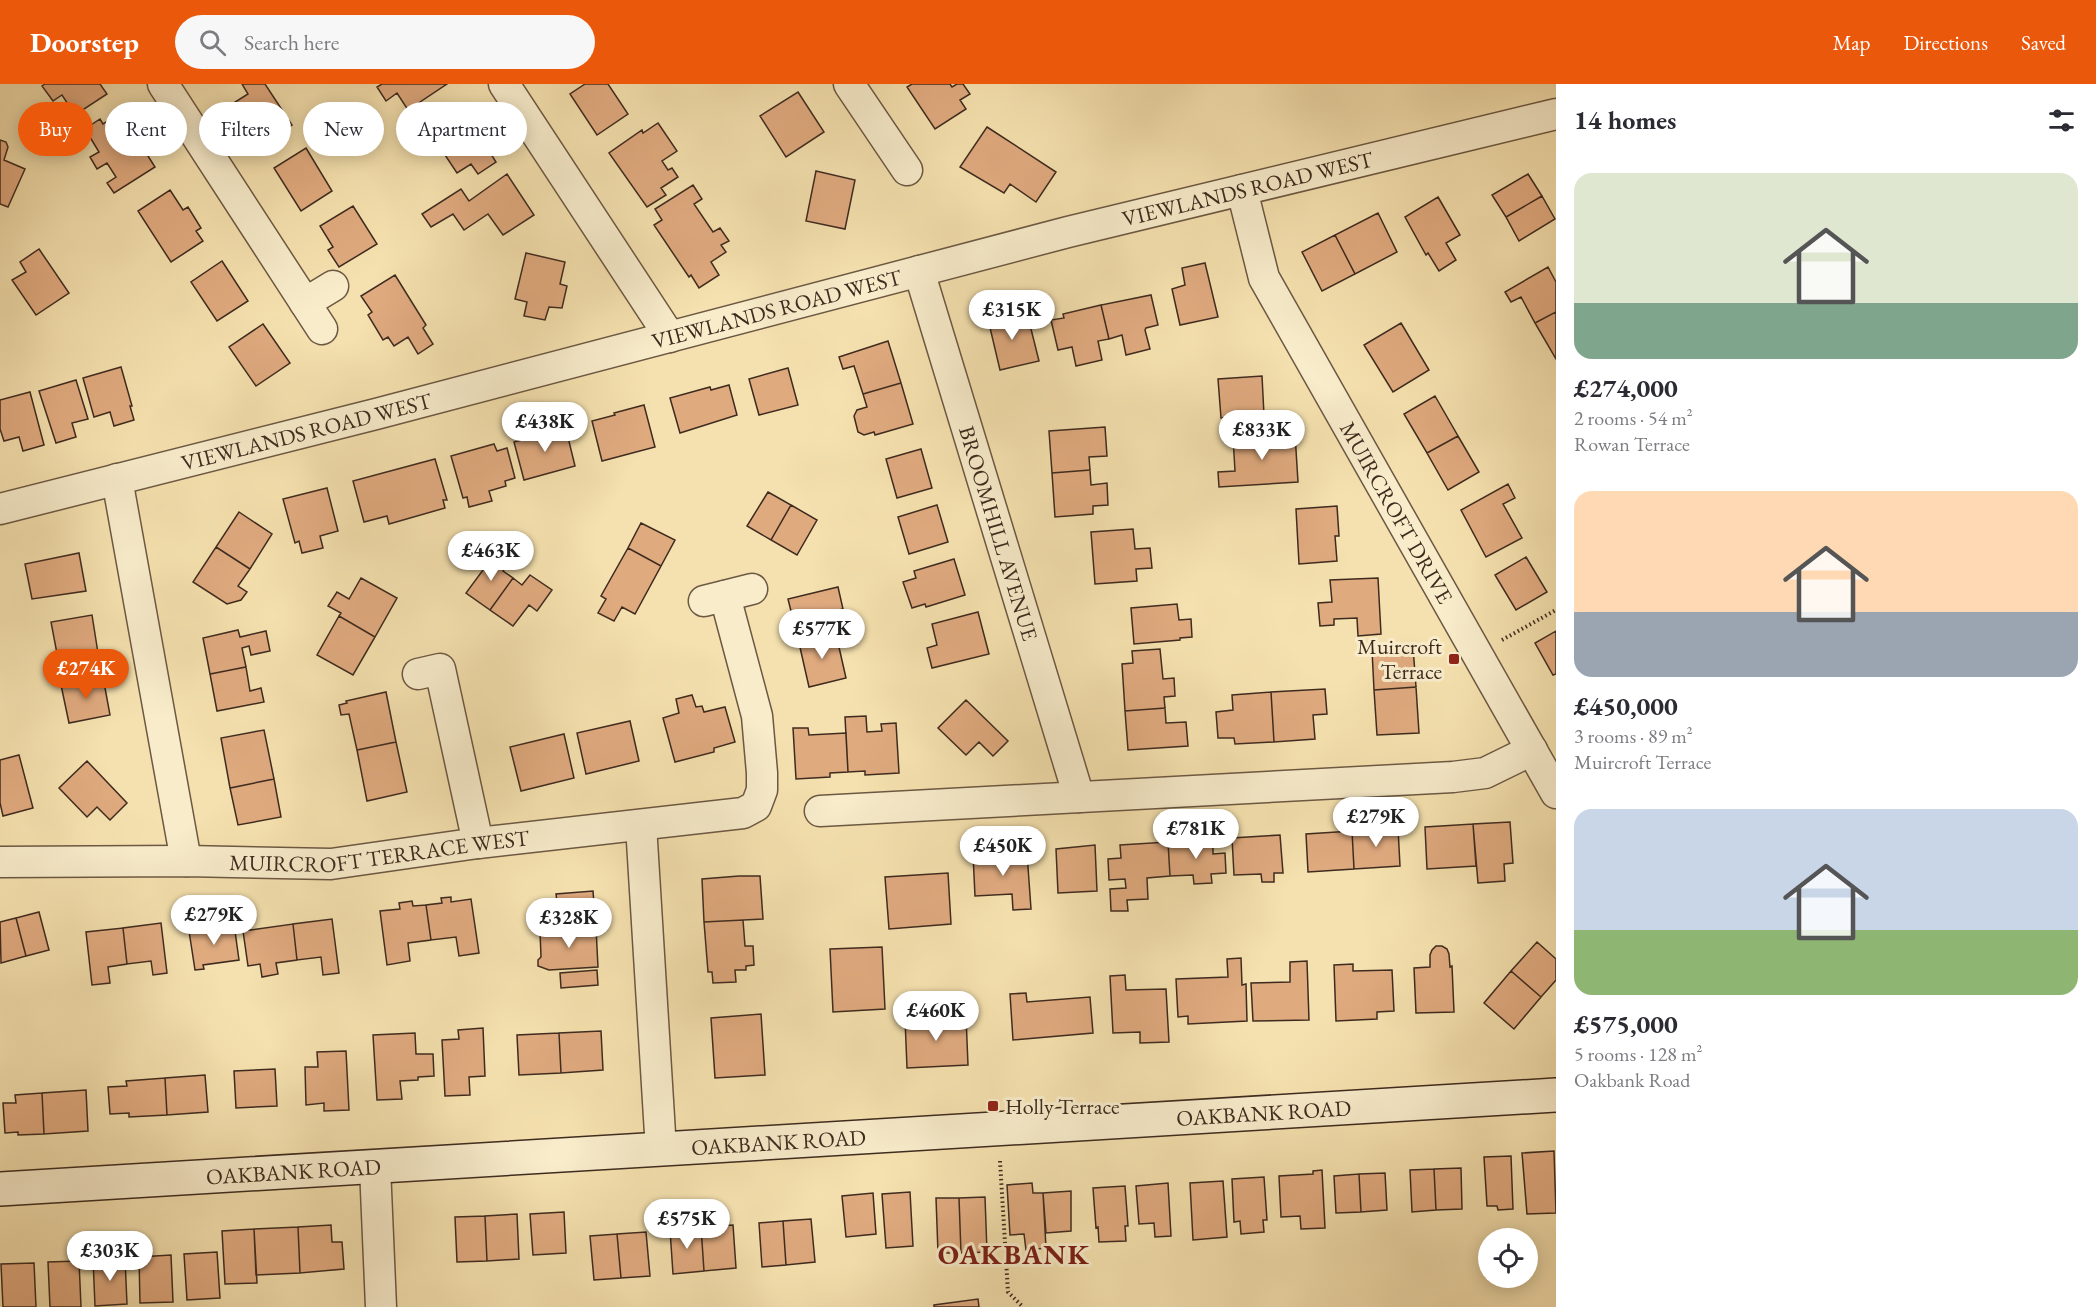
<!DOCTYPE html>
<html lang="en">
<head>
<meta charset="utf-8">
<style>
	body { margin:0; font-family:"EB Garamond",serif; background:#f7f7f7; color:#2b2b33; height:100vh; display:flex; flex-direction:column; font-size:22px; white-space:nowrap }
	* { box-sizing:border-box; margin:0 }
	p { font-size:20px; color:#7c7c81 }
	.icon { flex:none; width:33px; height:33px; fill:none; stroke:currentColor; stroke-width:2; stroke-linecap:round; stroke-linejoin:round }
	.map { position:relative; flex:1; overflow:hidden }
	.sheet { display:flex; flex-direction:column; background:#fff; width:540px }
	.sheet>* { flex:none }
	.banner { position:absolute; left:18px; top:18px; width:570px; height:54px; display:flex; gap:12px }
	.fabs { position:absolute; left:1478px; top:1144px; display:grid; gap:12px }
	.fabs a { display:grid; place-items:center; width:60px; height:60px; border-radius:50%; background:#fff; box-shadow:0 3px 15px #0003; font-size:30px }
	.price { position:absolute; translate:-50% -51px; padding:0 14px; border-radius:21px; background:#fff; color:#222; font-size:20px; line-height:39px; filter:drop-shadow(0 2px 3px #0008) }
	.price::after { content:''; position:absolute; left:50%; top:36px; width:18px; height:14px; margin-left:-9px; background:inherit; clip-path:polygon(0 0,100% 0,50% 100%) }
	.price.active { background:#ea580c; color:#fff }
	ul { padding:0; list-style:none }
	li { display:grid; align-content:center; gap:12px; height:318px; padding:0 18px }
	li span { display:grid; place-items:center; height:186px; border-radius:18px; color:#555 }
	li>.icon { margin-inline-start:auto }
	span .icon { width:108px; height:108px; fill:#fffc; stroke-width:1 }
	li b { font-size:26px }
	h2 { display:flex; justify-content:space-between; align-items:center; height:72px; padding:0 18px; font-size:26px }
	.pill { padding:0 21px; border-radius:27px; background:#fff; box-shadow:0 3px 15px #0003; font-size:21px; line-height:54px }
	.pill.active { background:#ea580c; color:#fff }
	header { display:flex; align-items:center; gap:36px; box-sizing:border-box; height:84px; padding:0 30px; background:#ea580c; color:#fff }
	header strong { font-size:28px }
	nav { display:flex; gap:33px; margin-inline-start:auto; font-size:21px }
	.search { width:420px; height:54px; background:#f7f7f7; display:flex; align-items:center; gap:15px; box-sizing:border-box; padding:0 21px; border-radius:33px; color:#7c7c81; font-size:22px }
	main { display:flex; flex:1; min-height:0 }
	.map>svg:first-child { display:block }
	.building { fill:#e0aa7f; stroke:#3e2b1f; stroke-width:1.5 }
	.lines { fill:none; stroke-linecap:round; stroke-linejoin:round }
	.street-casing { stroke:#6c5843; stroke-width:33 }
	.secondary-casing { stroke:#3e2b1f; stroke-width:36 }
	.path { stroke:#3e2b1f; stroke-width:4; stroke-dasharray:1.5 3; stroke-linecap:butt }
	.street { stroke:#f8eccb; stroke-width:30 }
	.secondary { stroke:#f8eccb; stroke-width:33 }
	.poi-dot { fill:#8f2418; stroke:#f8eccb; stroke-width:2 }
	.labels { text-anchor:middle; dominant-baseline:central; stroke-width:6; stroke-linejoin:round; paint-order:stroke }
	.street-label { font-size:22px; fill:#3e2b1f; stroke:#f8eccb }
	.poi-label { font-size:22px; fill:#3e2b1f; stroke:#f8eccb; text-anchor:end }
	.district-label { font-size:28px; font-weight:bold; letter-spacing:1.5px; fill:#7a1f14; stroke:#f8eccb }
</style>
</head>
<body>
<header>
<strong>Doorstep</strong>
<div class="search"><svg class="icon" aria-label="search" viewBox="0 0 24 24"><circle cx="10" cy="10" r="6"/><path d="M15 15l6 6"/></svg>Search here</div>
<nav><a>Map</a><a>Directions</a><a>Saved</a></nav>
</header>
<main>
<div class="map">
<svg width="1556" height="1223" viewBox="0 0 1556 1223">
	<rect width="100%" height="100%" fill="#f5e1af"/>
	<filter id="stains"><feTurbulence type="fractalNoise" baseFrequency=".00333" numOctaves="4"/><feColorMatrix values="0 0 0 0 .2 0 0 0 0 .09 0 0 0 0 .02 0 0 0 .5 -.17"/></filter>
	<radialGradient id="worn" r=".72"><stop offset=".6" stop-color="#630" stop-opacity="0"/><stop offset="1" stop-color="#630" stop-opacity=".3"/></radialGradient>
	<!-- building -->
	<path class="building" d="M45,0H100L107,10L75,31L62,11L53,17L42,2Z
		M242,0H265L292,41L259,62L232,20L248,10Z
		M382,0H447L408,26L397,9L386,17L377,3Z
		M585,0H608L628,30L597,51L570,10Z
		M912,0H950L952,3L957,0H963L970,10L960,16L966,25L935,45L907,3Z
		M798,8L824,48L786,73L760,32Z
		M464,24L492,66L489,67L496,78L478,90L471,80L457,89L429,47Z
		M121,29L129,41L133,38L146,58L141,61L155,83L114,109L107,99L116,93L107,79L97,85L90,73L99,68L85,45L100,35L103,40Z
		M658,39L677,67L662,77L668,86L672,84L678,93L661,104L666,111L647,123L609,69L642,46L643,49Z
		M987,43L1056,88L1036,118L1010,100L1004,109L960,83Z
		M0,56L6,58L8,63L4,76L25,85L8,123L0,120Z
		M306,64L332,107L301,127L274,84Z
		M816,87L855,96L845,145L806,137Z
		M507,90L534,131L503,151L488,130L464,146L453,130L431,143L422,130L461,105L469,117Z
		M1528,90L1542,112L1506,133L1492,111Z
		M693,101L702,115L694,120L713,148L720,144L729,157L721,161L726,168L711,178L719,191L699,204L691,191L689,193L654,141L662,136L655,125Z
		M170,106L183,126L188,123L201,144L196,147L203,157L171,178L138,127Z
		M1542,112L1555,135L1519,157L1506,133Z
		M1438,113L1460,151L1446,159L1456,176L1439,187L1428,169L1426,171L1405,133Z
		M353,122L377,160L339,183L328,166L333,163L320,142Z
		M1378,129L1397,168L1355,190L1335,151Z
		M1335,151L1355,190L1322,207L1302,168Z
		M39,165L69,209L36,231L12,196L26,188L20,178Z
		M526,169L565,178L560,200L567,202L562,224L549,223L545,236L524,232L527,218L515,215Z
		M222,177L248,217L217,237L191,198Z
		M1205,179L1218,233L1180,241L1172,205L1185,201L1182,184Z
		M1548,183L1556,198V228L1535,239L1521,213L1511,218L1505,208Z
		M395,191L426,241L423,244L433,260L418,270L408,253L394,262L388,253L383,256L368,231L372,228L361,212Z
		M1151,211L1158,241L1146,244L1145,246L1150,265L1126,271L1122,251L1109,255L1101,221Z
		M1101,221L1109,255L1098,257L1102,276L1076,282L1072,263L1058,266L1051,236L1064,234L1063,230Z
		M1010,225L1015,244L1030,241L1039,277L1000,286L987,231Z
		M1556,228V275L1535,239Z
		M1401,239L1429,286L1393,308L1364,261Z
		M263,240L290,279L256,302L229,263Z
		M888,257L901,299L863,310L854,282L843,285L839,273Z
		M121,283L132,322H130L134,336L114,342L110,328L94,333L83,294Z
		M788,284L798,321L759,331L749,295Z
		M1262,292L1264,331L1221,334L1218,295Z
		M76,296L88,335L72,339L76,353L56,359L39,307Z
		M901,299L913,340L875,351L874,348L864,351L858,348L854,332L857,326L867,323L863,310Z
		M729,301L737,331L680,349L670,314L710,303L711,306Z
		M30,308L44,361L23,367L19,353L4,357L0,345V316Z
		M1435,312L1458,352L1427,369L1404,330Z
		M644,321L655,363L602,377L592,337L615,331L614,329Z
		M565,341L575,382L524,396L514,358L537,352L536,349Z
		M1105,343L1107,372L1089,373L1090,386L1052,389L1049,347Z
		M1295,350L1298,398L1219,403L1218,388L1235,387L1233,353Z
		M1458,352L1479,388L1448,406L1427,369Z
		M494,360L497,367L507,364L515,394L505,397L506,402L489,407L492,417L469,423L467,413L463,414L451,372Z
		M921,365L932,404L897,414L886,375Z
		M435,375L447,416H443L445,424L389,440L387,432L364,438L353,397Z
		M1090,386L1091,401L1107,399L1108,421L1093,422V430L1055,433L1052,389Z
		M1508,400L1515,414L1503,420L1522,454L1486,473L1461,426Z
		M327,404L338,447L320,452L323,464L302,469L299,457L295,459L283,415Z
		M768,408L791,421L771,456L747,442Z
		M791,421L817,436L797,471L771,456Z
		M937,421L948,458L909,470L898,433Z
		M1337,422L1339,452H1335L1337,477L1299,480L1296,425Z
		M239,428L272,450L250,485L216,463Z
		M641,439L675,456L661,482L628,464Z
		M1133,445L1135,465L1150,464L1152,484L1136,485L1137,497L1095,500L1091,448Z
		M216,463L250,485L238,502L247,508L241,516L227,520L193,498Z
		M628,464L661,482L635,530L622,523L614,537L598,529L606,515L601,512Z
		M497,467L511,476L503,487L513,494L490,526L466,509Z
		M79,469L86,507L32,515L25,480Z
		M1526,473L1547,508L1516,526L1495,491Z
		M954,475L965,511L926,523L925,520L912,524L903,498L916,494L914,487Z
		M530,491L552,506L537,527L529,521L513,542L490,526L513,494L522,501Z
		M361,494L397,514L375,553L339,532L341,529L328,522L337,508L349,515Z
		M1378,494L1381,550L1358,552L1357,534L1334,535V541L1320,542L1318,519L1332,518L1330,496Z
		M838,503L843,525L830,528L836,550L799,559L788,515Z
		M1177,520L1179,536L1191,535L1192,553L1180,554V556L1134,560L1131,524Z
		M978,528L989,570L932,584L927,564L937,561L932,540Z
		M92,531L98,569L58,575L51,538Z
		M339,532L375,553L353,591L317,571Z
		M238,546L240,553L266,547L270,567L251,571L249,562L242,564L246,583L210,590L203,554Z
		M1556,547V590L1553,591L1535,559Z
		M836,550L846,594L809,603L799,559Z
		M1413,563L1416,603L1374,606L1372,566Z
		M1160,565L1163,595L1174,594L1175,612L1164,613L1165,624L1125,627L1122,580L1133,579L1132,567Z
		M246,583L250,607L261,604L264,618L217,627L210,590Z
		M103,593L110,631L69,639L61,601Z
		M1416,603L1419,649L1377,651L1374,606Z
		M1325,605L1327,630L1313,631L1315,655L1274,658L1271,608Z
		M386,608L396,658L357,666L349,630L341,631L339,621L347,619L346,617Z
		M1271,608L1274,658L1235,660L1234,654H1218L1216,628L1233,626L1232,611Z
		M692,611L696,623L702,622L704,628L725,623L735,658L714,664V668L675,678L663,634L679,629L676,615Z
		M966,616L1008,657L993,672L979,658L966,671L938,644Z
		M1165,624L1166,639L1186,638L1188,662L1128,666L1125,627Z
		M866,632L867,648L882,647L881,640L896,639L899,689L865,691V687L848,688L845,633Z
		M630,637L639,677L586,690L577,649Z
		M793,644H808L809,651L846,649L848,688L830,689V693L796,695Z
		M264,646L274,695L230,704L221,654Z
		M564,650L574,694L521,707L510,663Z
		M396,658L407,708L367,717L357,666Z
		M19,671L33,724L3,732L0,719V676Z
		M87,677L127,719L110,736L97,723L87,733L59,704Z
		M274,695L281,733L238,741L230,704Z
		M1510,738L1513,779L1504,780L1505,797L1478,799L1473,740Z
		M1473,740L1476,782L1427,785L1425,743Z
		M1398,744L1400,782L1354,785L1352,747Z
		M1352,747L1354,785L1308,788L1306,750Z
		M1280,751L1283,789H1274V798H1262L1261,790L1234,791L1232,754Z
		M1213,756V770L1225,769L1226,789L1211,790L1212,799L1194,800L1193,791L1170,792L1168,758Z
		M1168,758L1170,792L1147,794L1148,815L1127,816L1128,827H1111L1110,805L1126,804L1125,795L1109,796L1108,775L1121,774L1120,761Z
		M1095,761L1097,807L1058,809L1056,765Z
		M1003,768V771L1027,769L1031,825L1013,826L1012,810L975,812L973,770Z
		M948,789L951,840L889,845L885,793Z
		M739,792H760L763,835L704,838L702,795Z
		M593,807L596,844L559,846L558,837H546L545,819L557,818L556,810Z
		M451,813V818L471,815L479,869L459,872L456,853L431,856L426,821L442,819L441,814Z
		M412,817L413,822L426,821L431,856L408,859L410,877L387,881L380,827L400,825L399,819Z
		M39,828L49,866L26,872L16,834Z
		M16,834L26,872L1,879L0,838Z
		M332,835L339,889L323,891L321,873L297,876L293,840Z
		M743,836L745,862H753L754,881L746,882V886H735L736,898L713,899L712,888H708L704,838Z
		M161,839L167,889L153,891L151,877L127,880L123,844Z
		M234,840L239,876L203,881L204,885L195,886L189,847Z
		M293,840L297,876L276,879L278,890L262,893L260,880L248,882L243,847Z
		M123,844L127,880L108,883L110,899L92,901L86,848Z
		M596,844L598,883L549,886L538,882V876L541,873L540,847Z
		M1537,858L1556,875V896L1541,913L1511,887Z
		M1436,862H1442L1447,865L1449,870L1450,883L1452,882L1454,928L1416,929L1414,884L1430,883V871L1432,866Z
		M882,863L885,925L833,928L830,865Z
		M1241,874L1242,901L1246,900L1247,937L1188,940V932L1178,933L1176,895L1228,893L1227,875Z
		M1307,877L1309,936L1253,937L1251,899L1290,898V878Z
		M1353,880V887L1392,886L1394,927L1377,928V935L1336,937L1334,881Z
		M597,886L598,901L561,904L560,889Z
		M1511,887L1541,913L1514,945L1484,919Z
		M1125,891L1126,906L1166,905L1169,958L1140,959V948L1113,949L1110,892Z
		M1026,909L1027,918L1090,913L1093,949L1013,956L1010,910Z
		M761,930L765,991L715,994L711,934Z
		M966,932L968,981L907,984L905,935Z
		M483,944L485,992L469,993L470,1011L445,1012L442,956L459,955L458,946Z
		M601,947L603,986L561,989L559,949Z
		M415,949L416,970H433L434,992L418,993V996L400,997L402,1015L377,1016L373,951Z
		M559,949L561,989L519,991L517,951Z
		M346,967L349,1026L324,1027V1019L306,1021L305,983H318L317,968Z
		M275,985L277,1022L236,1024L234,987Z
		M205,991L208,1028L167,1031L165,994Z
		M165,994L167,1031L129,1033V1029L110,1030L108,1003L127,1002L126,997Z
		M86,1006L88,1047L44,1050L42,1009Z
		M42,1009L44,1050L18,1051V1048L5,1049L3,1019H16L15,1011Z
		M1554,1067L1556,1129L1527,1130L1522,1069Z
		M1511,1072L1513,1125L1498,1126L1497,1122H1487L1484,1073Z
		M1461,1084L1462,1125L1436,1126L1434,1085Z
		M1434,1085L1436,1126L1412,1128L1410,1086Z
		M1322,1086L1325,1144L1301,1145L1300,1132L1281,1133L1279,1092L1313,1090V1087Z
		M1385,1089L1387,1126L1361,1128L1359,1090Z
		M1359,1090L1361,1128L1336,1129L1334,1092Z
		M1264,1093L1267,1136H1263L1264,1148L1241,1150L1240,1137L1234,1138L1232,1095Z
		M1223,1097L1227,1153L1193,1156L1190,1099Z
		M1032,1099L1033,1109H1043L1046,1164L1026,1166L1024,1150L1010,1151L1007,1101Z
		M1168,1099L1171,1152L1155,1153L1154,1139L1139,1140L1136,1102Z
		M1125,1102L1128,1142H1125L1126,1157L1099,1158L1098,1143L1096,1144L1093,1104Z
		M1071,1107V1147L1046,1149L1043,1109Z
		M910,1108L913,1162L886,1164L882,1110Z
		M873,1109L876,1150L846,1153L842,1112Z
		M985,1113L987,1168L961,1169L959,1114Z
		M936,1114H959L961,1169H938Z
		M564,1128L566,1169L533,1171L530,1130Z
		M517,1130L519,1175L487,1177L485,1132Z
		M485,1132L487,1177L457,1178L455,1133Z
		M811,1135L815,1178L786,1181L783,1137Z
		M783,1137L786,1181L762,1183L759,1139Z
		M331,1141L332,1158H342L344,1185L300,1189L298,1143Z
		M733,1141L736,1184L704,1187L701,1143Z
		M298,1143L300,1189L256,1191L254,1145Z
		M701,1143L704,1187L673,1190L670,1146Z
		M254,1145L257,1199L225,1200L222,1147Z
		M646,1148L650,1192L621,1194L617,1150Z
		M617,1150L621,1194L594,1196L590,1152Z
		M217,1168L220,1214L187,1216L184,1170Z
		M171,1171L173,1218L140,1219L139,1173Z
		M125,1174L127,1220L95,1222L93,1175Z
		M79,1177L81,1223H50L48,1178Z
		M34,1179L36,1223H3L1,1180Z
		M978,1215L979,1223H934V1221Z"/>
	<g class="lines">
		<!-- street casing -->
		<g class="street-casing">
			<g id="street">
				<path d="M163,0L322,245"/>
				<path d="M504,0L670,253"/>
				<path d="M849,0L907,86"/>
				<path id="s1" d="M1242,106L1264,194L1556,709"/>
				<path id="s2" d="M919,187L1079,713"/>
				<path d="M305,219L333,202"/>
				<path d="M117,395L186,777"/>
				<path id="s3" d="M0,425L376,330L1068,148L1556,30"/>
				<path d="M704,517L752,505"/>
				<path d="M418,590L440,585L478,759"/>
				<path d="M820,727L1453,693L1485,689L1532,666"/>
				<path d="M641,741L661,1066"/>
				<path id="s4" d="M0,778L186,777L331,780L478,759L743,729L756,722L762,706V689L757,632L725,512"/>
				<path d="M375,1083L381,1223"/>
			</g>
		</g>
		<!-- secondary casing -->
		<g class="secondary-casing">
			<g id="secondary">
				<path id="s5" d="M0,1105L1556,1011"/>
			</g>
		</g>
		<!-- path -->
		<path class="path" d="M1502,556L1556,526
			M1000,1077L1008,1208L1023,1223"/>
		<!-- street -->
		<use href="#street" class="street"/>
		<!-- secondary -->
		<use href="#secondary" class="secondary"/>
	</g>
	<!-- markers -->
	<g class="poi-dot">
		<rect x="1448" y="569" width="12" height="12" rx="3"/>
		<rect x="987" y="1016" width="12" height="12" rx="3"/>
	</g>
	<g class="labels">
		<!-- street labels -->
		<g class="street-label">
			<text stroke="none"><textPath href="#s3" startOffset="1288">VIEWLANDS ROAD WEST</textPath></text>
			<text stroke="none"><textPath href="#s3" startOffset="802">VIEWLANDS ROAD WEST</textPath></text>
			<text stroke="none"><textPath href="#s3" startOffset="316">VIEWLANDS ROAD WEST</textPath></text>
			<text stroke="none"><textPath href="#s1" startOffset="360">MUIRCROFT DRIVE</textPath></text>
			<text stroke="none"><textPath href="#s2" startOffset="274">BROOMHILL AVENUE</textPath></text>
			<text stroke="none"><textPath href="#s4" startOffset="380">MUIRCROFT TERRACE WEST</textPath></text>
			<text stroke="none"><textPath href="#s5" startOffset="1266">OAKBANK ROAD</textPath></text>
			<text stroke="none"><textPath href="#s5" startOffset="780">OAKBANK ROAD</textPath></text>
			<text stroke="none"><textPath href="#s5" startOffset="294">OAKBANK ROAD</textPath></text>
		</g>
		<!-- poi labels -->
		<g class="poi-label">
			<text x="1442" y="562">Muircroft<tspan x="1442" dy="25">Terrace</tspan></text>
			<text x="1005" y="1022" text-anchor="start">Holly Terrace</text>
		</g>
		<!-- district labels -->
		<g class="district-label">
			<text x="1014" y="1170">OAKBANK</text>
		</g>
	</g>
	<rect width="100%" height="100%" filter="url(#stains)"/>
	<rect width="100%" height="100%" fill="url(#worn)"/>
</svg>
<div class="fabs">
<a><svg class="icon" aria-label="locate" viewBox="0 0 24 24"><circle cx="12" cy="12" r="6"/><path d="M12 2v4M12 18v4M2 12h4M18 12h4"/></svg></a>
</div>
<b class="price" style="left:1012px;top:257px">£315K</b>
<b class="price" style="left:545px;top:369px">£438K</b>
<b class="price" style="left:1262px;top:377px">£833K</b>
<b class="price" style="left:491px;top:498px">£463K</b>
<b class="price" style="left:822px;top:576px">£577K</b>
<b class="price active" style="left:86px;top:616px">£274K</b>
<b class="price" style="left:1376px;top:764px">£279K</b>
<b class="price" style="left:1196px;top:776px">£781K</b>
<b class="price" style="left:1003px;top:793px">£450K</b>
<b class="price" style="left:214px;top:862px">£279K</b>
<b class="price" style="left:569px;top:865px">£328K</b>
<b class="price" style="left:936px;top:958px">£460K</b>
<b class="price" style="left:687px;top:1166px">£575K</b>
<b class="price" style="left:110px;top:1198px">£303K</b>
<div class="banner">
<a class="pill active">Buy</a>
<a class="pill">Rent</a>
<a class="pill">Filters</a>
<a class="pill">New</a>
<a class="pill">Apartment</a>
</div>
</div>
<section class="sheet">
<h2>14 homes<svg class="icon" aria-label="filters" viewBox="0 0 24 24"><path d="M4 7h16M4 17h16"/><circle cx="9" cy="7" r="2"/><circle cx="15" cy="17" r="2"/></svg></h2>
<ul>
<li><span style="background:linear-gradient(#dfe7d0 70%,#7fa58c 0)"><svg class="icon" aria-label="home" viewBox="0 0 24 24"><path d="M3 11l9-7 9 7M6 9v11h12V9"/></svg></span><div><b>£274,000</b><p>2 rooms · 54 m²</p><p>Rowan Terrace</p></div></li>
<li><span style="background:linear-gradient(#ffd9b3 65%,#9aa5b1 0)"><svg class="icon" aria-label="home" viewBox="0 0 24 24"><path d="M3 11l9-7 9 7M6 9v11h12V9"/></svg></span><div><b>£450,000</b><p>3 rooms · 89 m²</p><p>Muircroft Terrace</p></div></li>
<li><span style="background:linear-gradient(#c9d6e8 65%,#8fb573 0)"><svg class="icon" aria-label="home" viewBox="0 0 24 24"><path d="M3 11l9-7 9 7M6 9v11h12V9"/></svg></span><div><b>£575,000</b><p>5 rooms · 128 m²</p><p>Oakbank Road</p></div></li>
</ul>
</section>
</main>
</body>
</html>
